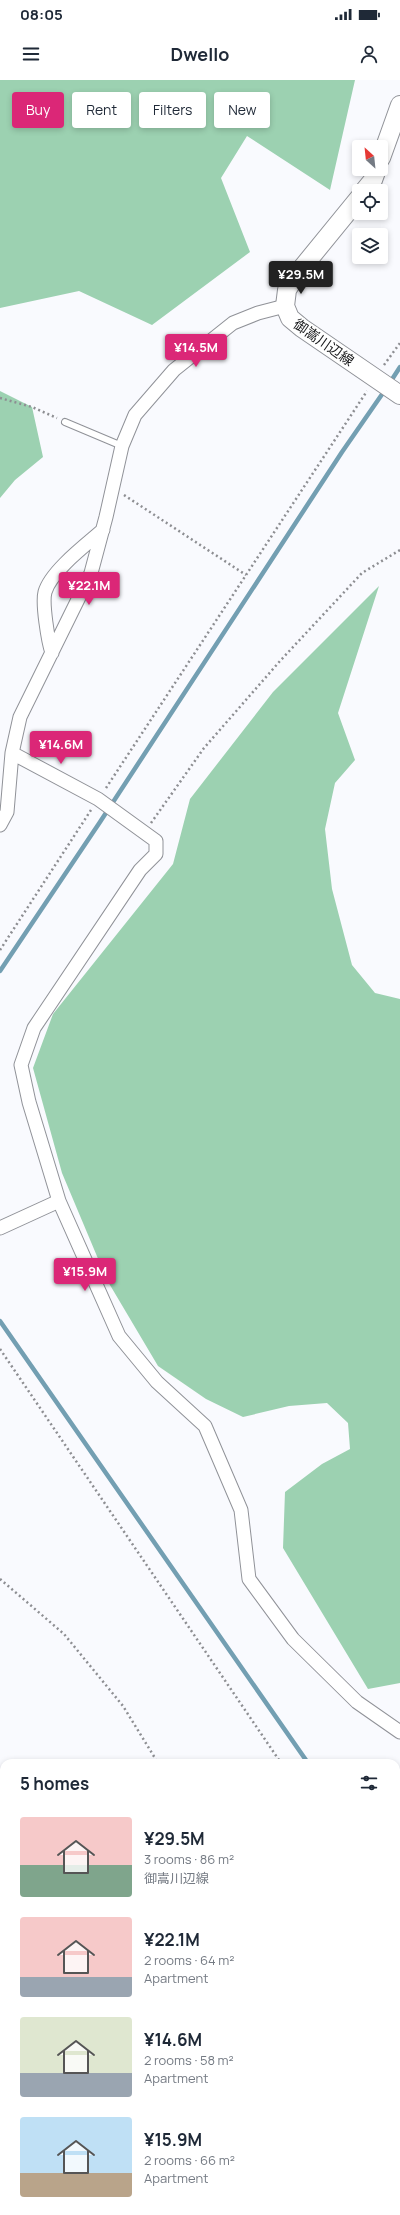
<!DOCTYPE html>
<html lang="en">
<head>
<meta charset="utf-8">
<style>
	body { margin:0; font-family:Manrope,"Noto Sans JP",sans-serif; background:#f6f6f7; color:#1f2937; height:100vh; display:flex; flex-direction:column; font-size:15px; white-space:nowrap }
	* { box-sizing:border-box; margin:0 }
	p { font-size:13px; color:#747a83 }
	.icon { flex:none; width:22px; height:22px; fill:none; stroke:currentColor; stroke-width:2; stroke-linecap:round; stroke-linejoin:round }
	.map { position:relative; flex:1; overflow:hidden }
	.sheet { position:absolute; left:0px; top:1679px; width:400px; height:456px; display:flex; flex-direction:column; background:#fff; border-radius:12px 12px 0 0; box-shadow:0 2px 6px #0003 }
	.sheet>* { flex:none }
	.guide { position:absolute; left:12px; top:12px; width:376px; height:36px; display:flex; gap:8px }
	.needle { width:26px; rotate:333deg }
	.tools { position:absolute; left:352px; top:60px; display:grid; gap:8px }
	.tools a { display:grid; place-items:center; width:36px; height:36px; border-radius:4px; background:#fff; box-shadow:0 2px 6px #0003; font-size:20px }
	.price { position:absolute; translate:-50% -34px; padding:0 9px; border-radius:4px; background:#db2777; color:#fff; font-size:13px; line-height:26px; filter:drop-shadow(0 1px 2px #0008) }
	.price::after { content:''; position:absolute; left:50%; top:24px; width:12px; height:9px; margin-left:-6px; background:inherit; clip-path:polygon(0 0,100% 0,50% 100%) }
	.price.selected { background:#222; color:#fff }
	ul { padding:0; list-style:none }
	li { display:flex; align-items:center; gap:12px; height:100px; padding:0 20px }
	li span { display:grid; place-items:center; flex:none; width:112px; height:80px; border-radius:4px; color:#555 }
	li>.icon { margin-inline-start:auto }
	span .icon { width:48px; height:48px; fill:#fffc; stroke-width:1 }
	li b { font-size:17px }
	h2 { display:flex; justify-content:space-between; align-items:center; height:48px; padding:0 20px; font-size:17px }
	.tag { padding:0 14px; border-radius:4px; background:#fff; box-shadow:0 2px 6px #0003; font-size:14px; line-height:36px }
	.tag.selected { background:#db2777; color:#fff }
	.status { display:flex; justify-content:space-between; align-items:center; height:28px; padding:0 20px; background:#fff; direction:ltr }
	.status svg { height:11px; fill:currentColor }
	header { display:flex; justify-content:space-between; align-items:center; height:52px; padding:0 20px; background:#fff; font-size:18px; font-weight:700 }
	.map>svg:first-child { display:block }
	.forest { fill:#9cd1b1 }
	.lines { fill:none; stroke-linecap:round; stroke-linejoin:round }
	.stream { stroke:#739fb2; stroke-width:4.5 }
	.lane-casing { stroke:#909298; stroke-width:8 }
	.street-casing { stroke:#909298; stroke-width:15 }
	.secondary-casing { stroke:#909298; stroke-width:20 }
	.highway-casing { stroke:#909298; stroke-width:24 }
	.path { stroke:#8d8e92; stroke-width:2.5; stroke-dasharray:2 3; stroke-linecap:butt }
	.lane { stroke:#fff; stroke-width:6 }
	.street { stroke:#fff; stroke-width:13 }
	.secondary { stroke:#fff; stroke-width:18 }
	.highway { stroke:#fff; stroke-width:22 }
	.labels { text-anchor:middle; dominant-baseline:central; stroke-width:3.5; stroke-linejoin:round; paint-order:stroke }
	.street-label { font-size:14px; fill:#161719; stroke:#fff }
</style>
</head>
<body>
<div class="status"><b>08:05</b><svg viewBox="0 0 49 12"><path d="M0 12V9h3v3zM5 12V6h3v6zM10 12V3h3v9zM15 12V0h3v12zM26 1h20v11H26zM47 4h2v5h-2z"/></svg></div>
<header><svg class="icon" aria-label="menu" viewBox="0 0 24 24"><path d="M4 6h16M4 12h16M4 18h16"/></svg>Dwello<svg class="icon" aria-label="person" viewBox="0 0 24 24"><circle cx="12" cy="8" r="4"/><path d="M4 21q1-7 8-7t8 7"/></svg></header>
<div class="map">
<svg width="400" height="2135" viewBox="0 0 400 2135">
	<rect width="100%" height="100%" fill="#f9fafe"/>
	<!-- forest -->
	<path class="forest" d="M0,0H355L330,110L247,56L221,98L250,172L152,245L79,211L0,228Z
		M0,311L32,327L43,377L15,400L0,418Z
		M379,506L338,633L355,680L335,703L325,749L332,809L352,885L375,913L400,919V1603L368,1609L283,1468L285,1412L322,1384L350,1369L348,1343L327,1323L289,1326L243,1337L206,1319L158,1286L107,1200L62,1093L33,988L53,934L173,784L190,719L273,612Z"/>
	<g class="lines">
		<!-- stream -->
		<path class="stream" d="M389,304L400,287
			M0,891L100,742L342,372L385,310
			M0,1241L308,1683
			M396,1831L400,1838"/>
		<!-- lane casing -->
		<g class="lane-casing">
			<path id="lane" d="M65,342L122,366"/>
		</g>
		<!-- street casing -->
		<g class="street-casing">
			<path id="street" d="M52,573C48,561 42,523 45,512C51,491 87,464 103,450
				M12,673L98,719L156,761V774L140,790L34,948L21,985L29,1022L59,1121L119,1256L157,1302L205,1346L241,1430L249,1499L293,1559L357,1622L400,1652
				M0,745L7,732L12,673L20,637L91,493L106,437L122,366L135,335L174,290L233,243L258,233L285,226
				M0,1148L59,1121
				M0,1729L4,1738
				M396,1858L400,1855
				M0,1862L4,1858
				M0,2026L4,2025"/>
		</g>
		<!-- secondary casing -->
		<g class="secondary-casing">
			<path id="secondary" d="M381,78L400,25
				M364,111L373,100L377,89
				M359,118L297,194L287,210L285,226L290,238L302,248L400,315"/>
		</g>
		<!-- highway casing -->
		<g class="highway-casing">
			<path id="highway" d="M396,2000L400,1997
				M147,2135L155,2131"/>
		</g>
		<!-- path -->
		<path class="path" d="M384,285L400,263
			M0,318L32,327L57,338
			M124,415L246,495
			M106,708L367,311
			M151,743L204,668L280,581L362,493L400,470
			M0,870L91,730
			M0,1269L281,1683
			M0,1499L64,1554L123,1626L158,1683
			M397,2025L400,2030
			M378,2135V2131"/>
		<!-- lane -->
		<use href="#lane" class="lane"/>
		<!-- street -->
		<use href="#street" class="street"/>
		<!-- secondary -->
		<use href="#secondary" class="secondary"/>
		<!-- highway -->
		<use href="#highway" class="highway"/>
	</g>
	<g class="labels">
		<!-- street labels -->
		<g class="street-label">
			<text transform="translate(324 262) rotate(35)">御嵩川辺線</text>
		</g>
	</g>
</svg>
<div class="tools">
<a><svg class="needle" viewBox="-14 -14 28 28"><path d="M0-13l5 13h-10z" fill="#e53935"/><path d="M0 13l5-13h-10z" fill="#747a83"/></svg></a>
<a><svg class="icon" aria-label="locate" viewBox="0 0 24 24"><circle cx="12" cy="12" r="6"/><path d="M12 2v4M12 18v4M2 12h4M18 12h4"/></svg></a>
<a><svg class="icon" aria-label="layers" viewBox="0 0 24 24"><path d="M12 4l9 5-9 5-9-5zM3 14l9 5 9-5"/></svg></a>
</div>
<b class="price selected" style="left:301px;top:215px">¥29.5M</b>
<b class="price" style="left:196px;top:288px">¥14.5M</b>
<b class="price" style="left:89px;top:526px">¥22.1M</b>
<b class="price" style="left:61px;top:685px">¥14.6M</b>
<b class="price" style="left:85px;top:1212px">¥15.9M</b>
<div class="guide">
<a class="tag selected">Buy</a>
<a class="tag">Rent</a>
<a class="tag">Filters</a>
<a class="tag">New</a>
</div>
<section class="sheet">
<h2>5 homes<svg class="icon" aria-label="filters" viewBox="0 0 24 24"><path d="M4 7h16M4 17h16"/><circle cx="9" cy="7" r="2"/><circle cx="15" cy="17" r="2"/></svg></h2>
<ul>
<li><span style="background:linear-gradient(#f6c9c9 60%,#7fa58c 0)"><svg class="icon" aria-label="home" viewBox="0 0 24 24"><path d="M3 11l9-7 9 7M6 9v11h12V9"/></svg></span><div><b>¥29.5M</b><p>3 rooms · 86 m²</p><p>御嵩川辺線</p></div></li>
<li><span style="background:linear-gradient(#f6c9c9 75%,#9aa5b1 0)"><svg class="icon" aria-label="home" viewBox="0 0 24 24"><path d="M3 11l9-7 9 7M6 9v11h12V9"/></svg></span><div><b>¥22.1M</b><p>2 rooms · 64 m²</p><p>Apartment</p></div></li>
<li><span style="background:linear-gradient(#dfe7d0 70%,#9aa5b1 0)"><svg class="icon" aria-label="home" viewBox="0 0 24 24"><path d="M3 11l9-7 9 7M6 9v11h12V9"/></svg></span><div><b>¥14.6M</b><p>2 rooms · 58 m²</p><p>Apartment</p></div></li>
<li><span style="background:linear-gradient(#bfe0f5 70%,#b9a48a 0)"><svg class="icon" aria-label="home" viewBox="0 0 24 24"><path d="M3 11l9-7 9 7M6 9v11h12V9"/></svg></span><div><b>¥15.9M</b><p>2 rooms · 66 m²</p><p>Apartment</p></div></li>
</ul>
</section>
</div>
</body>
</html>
